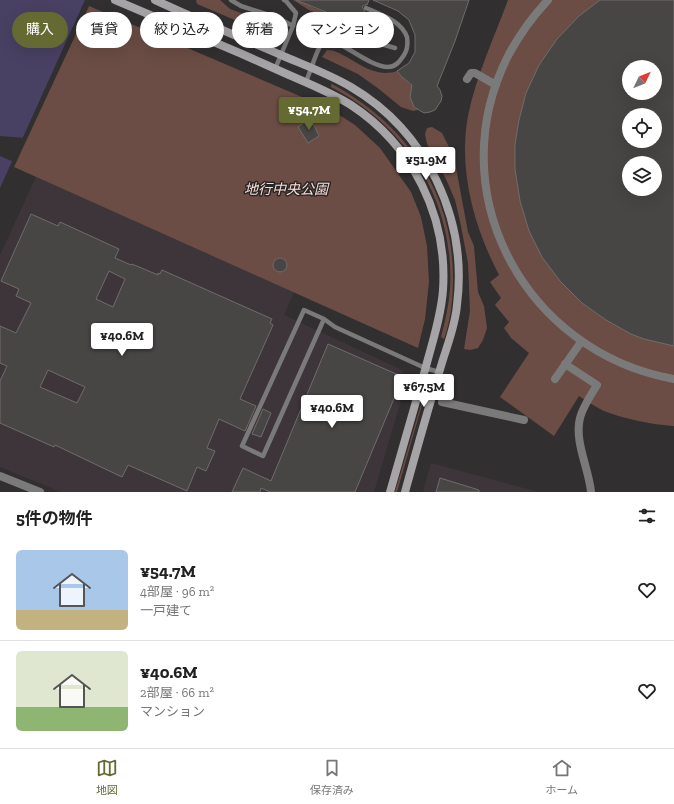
<!DOCTYPE html>
<html lang="ja">
<head>
<meta charset="utf-8">
<style>
	body { margin:0; font-family:"Zilla Slab","Noto Sans JP",serif; background:#f6f6f6; color:#222; height:100vh; display:flex; flex-direction:column; font-size:15px; white-space:nowrap }
	* { box-sizing:border-box; margin:0 }
	p { font-size:13px; color:#767676 }
	.icon { flex:none; width:22px; height:22px; fill:none; stroke:currentColor; stroke-width:2; stroke-linecap:round; stroke-linejoin:round }
	.map { position:relative; height:492px; overflow:hidden }
	.panel { display:flex; flex-direction:column; background:#fff; flex:1 }
	.panel>* { flex:none }
	.hud { position:absolute; left:12px; top:12px; width:400px; height:36px; display:flex; gap:8px }
	.needle { width:26px; rotate:47deg }
	.tools { position:absolute; left:622px; top:60px; display:grid; gap:8px }
	.tools a { display:grid; place-items:center; width:40px; height:40px; border-radius:50%; background:#fff; box-shadow:0 4px 16px #0002; font-size:20px }
	.price { position:absolute; translate:-50% -34px; padding:0 9px; border-radius:4px; background:#fff; color:#222; font-size:13px; line-height:26px; filter:drop-shadow(0 1px 2px #0008) }
	.price::after { content:''; position:absolute; left:50%; top:24px; width:12px; height:9px; margin-left:-6px; background:inherit; clip-path:polygon(0 0,100% 0,50% 100%) }
	.price.current { background:#656a33; color:#fff }
	ul { padding:0; list-style:none }
	li { display:flex; align-items:center; gap:12px; height:100px; padding:0 16px }
	li+li { border-top:1px solid #e0e0e0 }
	li span { display:grid; place-items:center; flex:none; width:112px; height:80px; border-radius:6px; color:#555 }
	li>.icon { margin-inline-start:auto }
	span .icon { width:48px; height:48px; fill:#fffc; stroke-width:1 }
	li b { font-size:17px }
	h2 { display:flex; justify-content:space-between; align-items:center; height:48px; padding:0 16px; font-size:17px }
	.tag { padding:0 14px; border-radius:18px; background:#fff; box-shadow:0 4px 16px #0002; font-size:14px; line-height:36px }
	.tag.current { background:#656a33; color:#fff }
	.tabs { display:flex; justify-content:space-around; align-items:center; height:56px; border-top:1px solid #e0e0e0; background:#fff; font-size:11px; color:#767676 }
	.tabs a { display:grid; justify-items:center; gap:2px }
	.tabs .current { color:#656a33 }
	.map>svg:first-child { display:block }
	.built { fill:#3e353a }
	.green { fill:#6b4d45; fill-rule:evenodd }
	.water { fill:#484163 }
	.pier { fill:#322f30 }
	.building { fill:#484545; stroke:#706c6c; fill-rule:evenodd }
	.lines { fill:none; stroke-linecap:round; stroke-linejoin:round }
	.lane { stroke:#7b7a7b; stroke-width:4.5 }
	.street { stroke:#7b7a7b; stroke-width:8 }
	.secondary { stroke:#a6a4a6; stroke-width:8 }
	.labels { text-anchor:middle; dominant-baseline:central; stroke-width:3; stroke-linejoin:round; paint-order:stroke }
	.park-label { font-size:14px; font-style:italic; fill:#fadcd4; stroke:#282526 }
</style>
</head>
<body>
<div class="map">
<svg width="674" height="492" viewBox="0 0 674 492">
	<rect width="100%" height="100%" fill="#322f30"/>
	<!-- built -->
	<path class="built" d="M36,177L294,292L284,315L402,370L407,380L374,492H61L0,467V255Z
		M431,463L539,492H423Z"/>
	<!-- green -->
	<path class="green" d="M196,0H220L230,9L276,26L280,34V39L197,4Z
		M293,0H301L314,8L336,16L362,18L377,24L373,32L369,33L345,21L327,17L309,10Z
		M508,0H674V426C654,425 618,418 600,409C593,405 586,401 579,396L554,436L500,397L529,353L511,338L504,328L509,322L495,305L501,298L490,282L499,275C474,227 458,170 468,116C476,76 494,38 508,0ZM629,67H655V93H629ZM629,115H655V141H629ZM629,163H655V189H629Z
		M89,6L330,109L355,125L380,148L411,192L421,217L427,246L429,282L425,319L418,348L14,167Z
		M327,50C334,50 339,53 345,56C361,65 377,78 397,71L402,77L414,87C411,97 409,103 418,110L413,111L401,107L379,89L358,74L322,57Z
		M332,84C407,125 453,192 453,278C453,298 451,320 444,339L441,337C445,321 449,305 450,289C455,202 407,126 331,87V85Z
		M432,127L442,133L454,157L468,232L474,246L478,292L484,306L487,328L483,340L478,348L470,350L464,349L470,311L468,263L460,221L455,200L446,179L427,144L425,134L427,128Z
		M423,398H424L397,492H395Z"/>
	<!-- water -->
	<path class="water" d="M0,0H85L0,188Z"/>
	<!-- pier -->
	<path class="pier" d="M0,136L25,138L14,162L0,156Z"/>
	<!-- building -->
	<path class="building" d="M296,0H369L367,5H364L362,7L365,11L362,18L336,16Z
		M373,0H469L455,41L437,86L440,90L442,96L441,101L435,110L430,112L424,113L414,107L410,97L412,85L402,77L397,71L409,63L415,52V35L409,20L398,11Z
		M600,0H674V346L644,339L631,334L606,320L582,303L560,281L542,257L529,231L520,201L515,169V144L519,120L526,93L539,65L557,39L579,16ZM629,67H655V93H629ZM629,115H655V141H629ZM629,163H655V189H629Z
		M308,120L315,127L319,136L308,143L298,127Z
		M31,214L58,226L60,222L119,249L115,258L131,265L132,264L158,275V273L160,274L162,270L272,319L270,323L273,325L240,399L256,406L245,431L219,419L207,448L215,451L206,471L197,467L187,491L128,465L122,477L55,445L54,447L0,423V381L7,366L0,363V326L16,333L31,303L16,296L19,289L1,281ZM109,271L125,279L113,307L96,299ZM48,370L85,387L77,403L40,387Z
		M273 265a7 7 0 1 1 14 0a7 7 0 1 1-14 0Z
		M328,344L403,377L355,492H270L261,488L260,492H232L243,468L271,481Z
		M263,409L271,413L261,437L252,434Z
		M440,478L479,490V492H436Z"/>
	<g class="lines">
		<!-- lane -->
		<path class="lane" d="M231,0L241,6L278,18L293,26L275,69
			M284,0L286,1L296,13L293,26
			M323,39L329,26L334,24L374,42L395,48
			M374,42L381,28
			M306,82L316,55L323,39C329,41 335,42 341,45C353,51 374,67 388,67C396,67 400,61 404,55C408,49 408,44 407,37C401,20 381,15 366,8
			M324,319L263,456L242,446L304,310L324,319L335,327L425,368L439,372"/>
		<!-- street -->
		<path class="street" d="M548,0C533,16 520,34 509,54C438,191 524,352 674,379
			M467,79L471,73H475L496,85
			M565,364L597,385C591,395 583,406 580,418C574,441 589,469 591,492
			M555,379L581,342
			M442,402L524,420
			M0,476L40,492"/>
		<!-- secondary -->
		<path class="secondary" d="M115,0C158,18 200,36 242,54C258,61 273,68 289,75C310,84 332,93 351,105C412,145 448,216 443,290C441,317 432,343 425,370C413,411 402,451 390,492
			M155,0C196,19 239,37 281,55C304,65 329,74 351,87C426,131 468,218 457,305C455,329 445,350 439,373C427,413 416,452 405,492"/>
	</g>
	<g class="labels">
		<!-- park labels -->
		<g class="park-label">
			<text x="286" y="189">地行中央公園</text>
		</g>
	</g>
</svg>
<div class="tools">
<a><svg class="needle" viewBox="-14 -14 28 28"><path d="M0-13l5 13h-10z" fill="#e53935"/><path d="M0 13l5-13h-10z" fill="#767676"/></svg></a>
<a><svg class="icon" aria-label="locate" viewBox="0 0 24 24"><circle cx="12" cy="12" r="6"/><path d="M12 2v4M12 18v4M2 12h4M18 12h4"/></svg></a>
<a><svg class="icon" aria-label="layers" viewBox="0 0 24 24"><path d="M12 4l9 5-9 5-9-5zM3 14l9 5 9-5"/></svg></a>
</div>
<b class="price current" style="left:309px;top:131px">¥54.7M</b>
<b class="price" style="left:426px;top:181px">¥51.9M</b>
<b class="price" style="left:122px;top:357px">¥40.6M</b>
<b class="price" style="left:424px;top:408px">¥67.5M</b>
<b class="price" style="left:332px;top:429px">¥40.6M</b>
<div class="hud">
<a class="tag current">購入</a>
<a class="tag">賃貸</a>
<a class="tag">絞り込み</a>
<a class="tag">新着</a>
<a class="tag">マンション</a>
</div>
</div>
<section class="panel">
<h2>5件の物件<svg class="icon" aria-label="filters" viewBox="0 0 24 24"><path d="M4 7h16M4 17h16"/><circle cx="9" cy="7" r="2"/><circle cx="15" cy="17" r="2"/></svg></h2>
<ul>
<li><span style="background:linear-gradient(#a9c7e8 75%,#c2b280 0)"><svg class="icon" aria-label="home" viewBox="0 0 24 24"><path d="M3 11l9-7 9 7M6 9v11h12V9"/></svg></span><div><b>¥54.7M</b><p>4部屋 · 96 m²</p><p>一戸建て</p></div><svg class="icon" aria-label="heart" viewBox="0 0 24 24"><path d="M12 20l-8-8c-3-5 5-10 8-4 3-6 11-1 8 4z"/></svg></li>
<li><span style="background:linear-gradient(#dfe7d0 70%,#8fb573 0)"><svg class="icon" aria-label="home" viewBox="0 0 24 24"><path d="M3 11l9-7 9 7M6 9v11h12V9"/></svg></span><div><b>¥40.6M</b><p>2部屋 · 66 m²</p><p>マンション</p></div><svg class="icon" aria-label="heart" viewBox="0 0 24 24"><path d="M12 20l-8-8c-3-5 5-10 8-4 3-6 11-1 8 4z"/></svg></li>
</ul>
</section>
<nav class="tabs">
<a class="current"><svg class="icon" aria-label="map" viewBox="0 0 24 24"><path d="M3 6l6-2 6 2 6-2v14l-6 2-6-2-6 2zM9 4v14M15 6v14"/></svg>地図</a>
<a><svg class="icon" aria-label="saved" viewBox="0 0 24 24"><path d="M7 4h10v16l-5-4-5 4z"/></svg>保存済み</a>
<a><svg class="icon" aria-label="home" viewBox="0 0 24 24"><path d="M3 11l9-7 9 7M6 9v11h12V9"/></svg>ホーム</a>
</nav>
</body>
</html>
